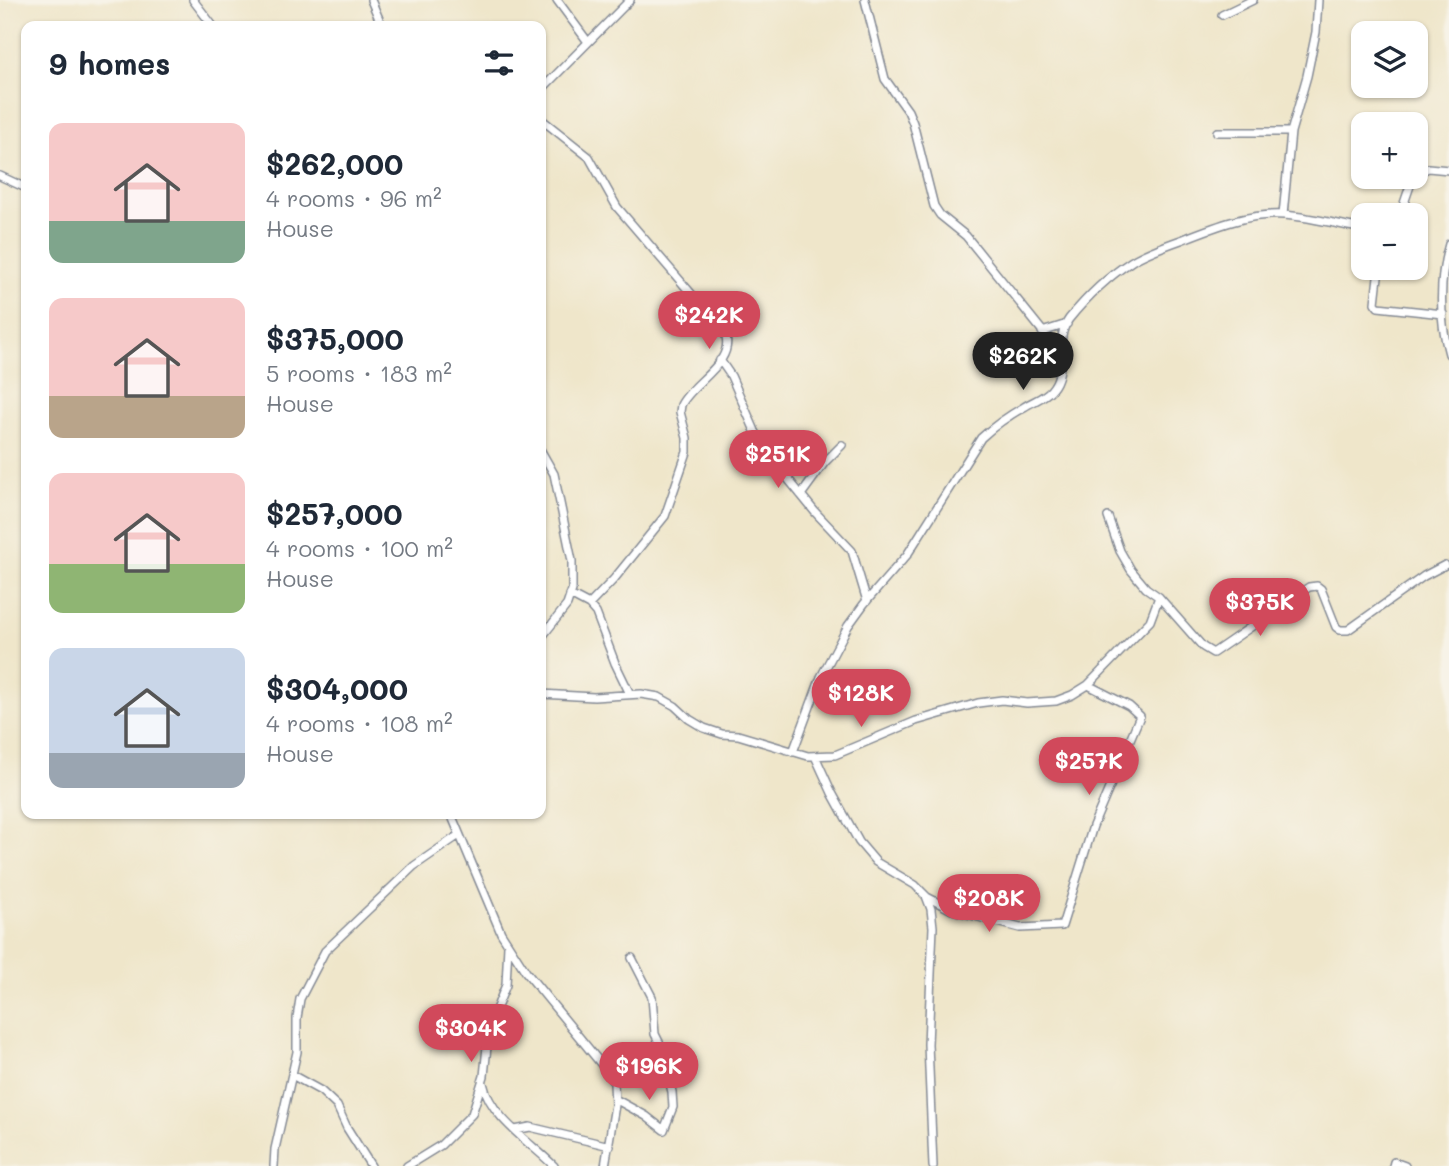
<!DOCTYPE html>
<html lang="en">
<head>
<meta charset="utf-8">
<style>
	body { margin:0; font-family:Mali,sans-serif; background:#f2f2f3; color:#1f2937; height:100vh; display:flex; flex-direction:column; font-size:26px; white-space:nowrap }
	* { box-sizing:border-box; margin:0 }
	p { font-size:23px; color:#747a83 }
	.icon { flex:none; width:38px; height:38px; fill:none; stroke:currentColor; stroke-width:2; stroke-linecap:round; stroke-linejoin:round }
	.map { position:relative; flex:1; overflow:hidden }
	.drawer { position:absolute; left:21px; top:21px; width:525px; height:798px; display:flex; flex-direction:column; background:#fff; border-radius:14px; box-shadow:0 2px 5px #0004 }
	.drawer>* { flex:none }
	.controls { position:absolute; left:1351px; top:21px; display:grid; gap:14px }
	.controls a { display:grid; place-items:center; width:77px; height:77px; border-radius:14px; background:#fff; box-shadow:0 2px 5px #0004; font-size:35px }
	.price { position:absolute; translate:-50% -60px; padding:0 16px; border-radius:24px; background:#d1495b; color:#fff; font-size:23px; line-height:46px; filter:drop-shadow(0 2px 4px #0008) }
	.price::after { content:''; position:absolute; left:50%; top:42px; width:21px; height:16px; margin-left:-10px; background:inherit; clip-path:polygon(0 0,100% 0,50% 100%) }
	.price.active { background:#222; color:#fff }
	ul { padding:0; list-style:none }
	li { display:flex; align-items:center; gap:21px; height:175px; padding:0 28px }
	li span { display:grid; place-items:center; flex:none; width:196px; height:140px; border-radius:14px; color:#555 }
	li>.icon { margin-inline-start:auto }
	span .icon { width:84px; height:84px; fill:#fffc; stroke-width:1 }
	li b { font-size:30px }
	h2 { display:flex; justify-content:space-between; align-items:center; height:84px; padding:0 28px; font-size:30px }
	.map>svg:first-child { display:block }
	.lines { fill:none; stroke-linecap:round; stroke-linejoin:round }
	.street-casing { stroke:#858a94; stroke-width:10 }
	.street { stroke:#fff; stroke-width:7 }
</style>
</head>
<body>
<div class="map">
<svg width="1449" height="1166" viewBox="0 0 1449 1166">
	<rect width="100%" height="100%" fill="#f7f3e8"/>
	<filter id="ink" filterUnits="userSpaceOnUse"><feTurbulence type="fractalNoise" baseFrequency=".0143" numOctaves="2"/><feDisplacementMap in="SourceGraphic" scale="14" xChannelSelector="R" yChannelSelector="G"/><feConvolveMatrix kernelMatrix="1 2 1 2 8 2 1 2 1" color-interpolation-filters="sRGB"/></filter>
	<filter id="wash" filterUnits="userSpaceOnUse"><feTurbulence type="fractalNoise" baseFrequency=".00686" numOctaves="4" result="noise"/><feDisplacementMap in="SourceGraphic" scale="28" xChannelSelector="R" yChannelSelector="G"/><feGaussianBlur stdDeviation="1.57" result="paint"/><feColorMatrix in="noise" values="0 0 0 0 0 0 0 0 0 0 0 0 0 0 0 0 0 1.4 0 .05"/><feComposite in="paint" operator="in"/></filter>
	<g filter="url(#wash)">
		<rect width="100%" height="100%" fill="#efe6ca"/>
	</g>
	<g filter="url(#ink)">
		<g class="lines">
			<!-- street casing -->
			<g class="street-casing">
				<path id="street" d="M193,0L213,26
					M371,0L382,26
					M557,0L588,42
					M865,0L885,79L908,111L913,123L934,206L940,215L966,236L1044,333L1059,347
					M1222,15L1253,0
					M541,90L630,0
					M541,119L589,157L617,207L725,333C736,363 693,381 681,405L680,412L687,438V452L665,516L614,579L589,605
					M1217,132H1291
					M1416,174L1428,168L1449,170
					M0,176L26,188
					M1283,215L1291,132L1307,76L1316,32L1318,0
					M1400,215L1413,177
					M1449,244C1439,278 1439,320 1449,354
					M1379,268L1375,303L1378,307L1443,314
					M1042,332L1067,324
					M720,360L731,376L755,431L771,458L815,512L852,551L867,601
					M541,451L554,474L572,561V590L567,605L541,638
					M801,495L825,462L842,445
					M1108,517L1120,551L1131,570L1146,588L1159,597L1203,647L1213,653L1309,587L1317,586L1321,589L1336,627L1340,630H1348L1424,576L1445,565
					M570,595L589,605L596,613L615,663L630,694
					M541,694L594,697L641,694L659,697L675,706L689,719L704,728L722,734L738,735L808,756L835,755L916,721L978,703L1002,700L1027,703L1056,701L1072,695L1088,685L1150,621L1159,597
					M793,752L821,677L848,626L864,604L907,555L981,438C994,426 1008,416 1024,407C1033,401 1044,398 1051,390C1069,370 1053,341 1069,319C1086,298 1109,276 1132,261C1147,252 1164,246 1181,240C1214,227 1248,213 1284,215C1310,217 1337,224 1363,229
					M815,756L832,793L859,842L876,862L915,885L926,896L931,909L933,927L928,1044L933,1166
					M451,814L501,933L526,972L602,1065L614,1083L615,1105L605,1166
					M927,897L952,910L1020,928L1062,926L1093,826L1140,716L1129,706L1088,685
					M292,1075L321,1091L337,1106L347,1128L371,1166
					M483,1083C490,1117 530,1142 554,1166
					M615,1099L646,1116L664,1130L673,1107L672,1092L667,1071L661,1056L659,1042L655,1034L652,997L632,958
					M515,1130L530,1127L610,1146
					M274,1166L275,1149L297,1052V1018L300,999L325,951L414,866L459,835
					M407,1166L441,1145L472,1114L484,1076L489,1027L506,985L508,945
					M1393,1166L1394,1162L1405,1166"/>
			</g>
			<!-- street -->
			<use href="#street" class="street"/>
		</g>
	</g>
</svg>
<div class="controls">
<a><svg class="icon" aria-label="layers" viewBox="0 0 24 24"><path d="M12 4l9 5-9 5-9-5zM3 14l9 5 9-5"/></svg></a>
<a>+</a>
<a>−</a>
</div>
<b class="price" style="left:709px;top:351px">$242K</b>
<b class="price active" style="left:1023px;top:392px">$262K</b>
<b class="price" style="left:778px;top:490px">$251K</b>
<b class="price" style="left:1260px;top:638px">$375K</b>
<b class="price" style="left:861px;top:729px">$128K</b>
<b class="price" style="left:1089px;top:797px">$257K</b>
<b class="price" style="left:989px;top:934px">$208K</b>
<b class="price" style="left:471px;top:1064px">$304K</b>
<b class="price" style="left:649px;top:1102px">$196K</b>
<section class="drawer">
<h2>9 homes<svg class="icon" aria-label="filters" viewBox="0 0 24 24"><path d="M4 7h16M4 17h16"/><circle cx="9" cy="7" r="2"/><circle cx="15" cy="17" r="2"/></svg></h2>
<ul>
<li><span style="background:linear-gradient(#f6c9c9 70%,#7fa58c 0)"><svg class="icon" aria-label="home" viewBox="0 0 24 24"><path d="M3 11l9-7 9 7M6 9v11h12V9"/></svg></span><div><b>$262,000</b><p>4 rooms · 96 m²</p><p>House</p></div></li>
<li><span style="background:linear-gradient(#f6c9c9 70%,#b9a48a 0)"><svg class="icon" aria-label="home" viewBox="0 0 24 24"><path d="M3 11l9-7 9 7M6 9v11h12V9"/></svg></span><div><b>$375,000</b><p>5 rooms · 183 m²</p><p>House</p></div></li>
<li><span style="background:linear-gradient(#f6c9c9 65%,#8fb573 0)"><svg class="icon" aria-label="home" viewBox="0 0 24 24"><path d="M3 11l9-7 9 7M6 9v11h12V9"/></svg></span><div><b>$257,000</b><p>4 rooms · 100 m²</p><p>House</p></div></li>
<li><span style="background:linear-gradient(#c9d6e8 75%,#9aa5b1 0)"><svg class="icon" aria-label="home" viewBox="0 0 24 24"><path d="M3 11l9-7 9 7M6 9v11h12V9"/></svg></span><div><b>$304,000</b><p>4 rooms · 108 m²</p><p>House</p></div></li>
</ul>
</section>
</div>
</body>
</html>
